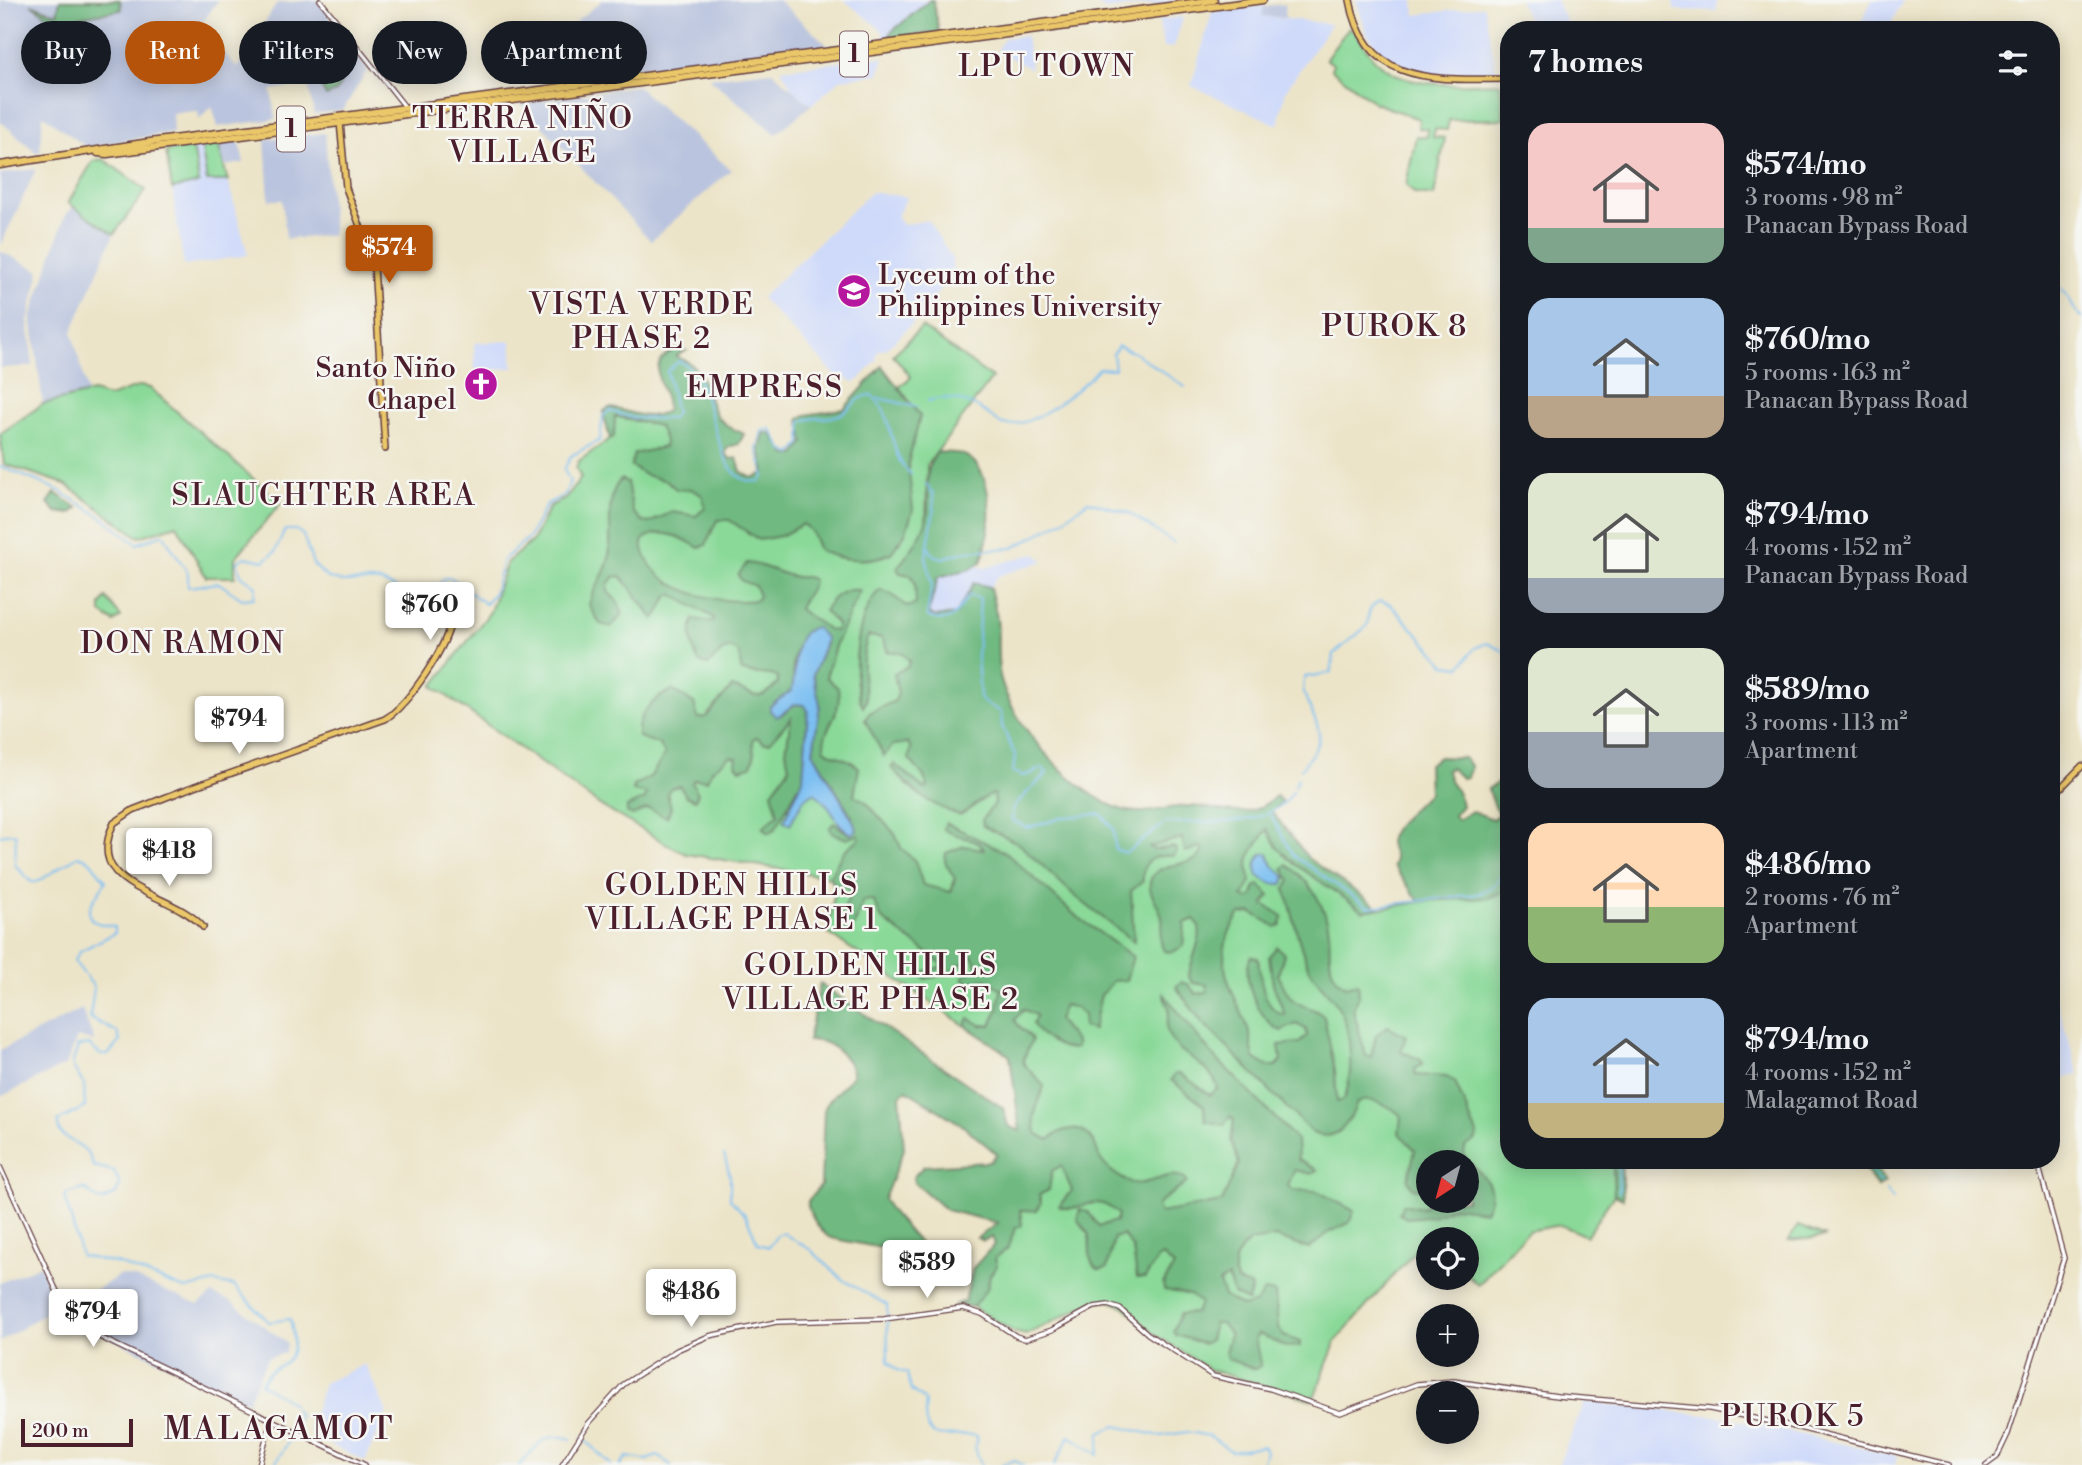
<!DOCTYPE html>
<html lang="en">
<head>
<meta charset="utf-8">
<style>
	body { margin:0; font-family:"Libre Bodoni",serif; background:#20242c; color:#f1f3f6; height:100vh; display:flex; flex-direction:column; font-size:26px; white-space:nowrap }
	* { box-sizing:border-box; margin:0 }
	p { font-size:23px; color:#9ea1a6 }
	.icon { flex:none; width:38px; height:38px; fill:none; stroke:currentColor; stroke-width:2; stroke-linecap:round; stroke-linejoin:round }
	.map { position:relative; flex:1; overflow:hidden }
	.side { position:absolute; left:1500px; top:21px; width:560px; height:1148px; display:flex; flex-direction:column; background:#171b24; border-radius:28px; box-shadow:0 4px 18px #0003 }
	.side>* { flex:none }
	.guide { position:absolute; left:21px; top:21px; width:665px; height:63px; display:flex; gap:14px }
	.needle { width:46px; rotate:216deg }
	.tools { position:absolute; left:1416px; top:1150px; display:grid; gap:14px }
	.tools a { display:grid; place-items:center; width:63px; height:63px; border-radius:50%; background:#171b24; box-shadow:0 4px 18px #0003; font-size:35px }
	.scale { position:absolute; left:21px; bottom:18px; width:112px; box-sizing:border-box; padding-left:7px; border:4px solid #4a1f2b; border-top:0; font-size:19px; line-height:24px; white-space:nowrap; color:#4a1f2b; -webkit-text-stroke:5px #f6f6f2; paint-order:stroke }
	.price { position:absolute; translate:-50% -60px; padding:0 16px; border-radius:7px; background:#fff; color:#222; font-size:23px; line-height:46px; filter:drop-shadow(0 2px 4px #0008) }
	.price::after { content:''; position:absolute; left:50%; top:42px; width:21px; height:16px; margin-left:-10px; background:inherit; clip-path:polygon(0 0,100% 0,50% 100%) }
	.price.active { background:#b45309; color:#fff }
	ul { padding:0; list-style:none }
	li { display:flex; align-items:center; gap:21px; height:175px; padding:0 28px }
	li span { display:grid; place-items:center; flex:none; width:196px; height:140px; border-radius:21px; color:#555 }
	li>.icon { margin-inline-start:auto }
	span .icon { width:84px; height:84px; fill:#fffc; stroke-width:1 }
	li b { font-size:30px }
	h2 { display:flex; justify-content:space-between; align-items:center; height:84px; padding:0 28px; font-size:30px }
	.tag { padding:0 24px; border-radius:32px; background:#171b24; box-shadow:0 4px 18px #0003; font-size:24px; line-height:63px }
	.tag.active { background:#b45309; color:#fff }
	.map>svg:first-child { display:block }
	.built { fill:#cfdafa }
	.industrial { fill:#bac4de }
	.green { fill:#8ad999; stroke:#6a7c62; stroke-width:2; fill-rule:evenodd }
	.forest { fill:#6fb981; stroke:#5c6c56; stroke-width:2 }
	.water { fill:#7cbff2; stroke:#636f8e; stroke-width:2 }
	.lines { fill:none; stroke-linecap:round; stroke-linejoin:round }
	.stream { stroke:#7cbff2; stroke-width:2 }
	.minor-casing { stroke:#623d43; stroke-width:6 }
	.major-casing { stroke:#623d43; stroke-width:8 }
	.highway-casing { stroke:#623d43; stroke-width:9 }
	.minor { stroke:#fff; stroke-width:3.5 }
	.major { stroke:#eac769; stroke-width:5 }
	.highway { stroke:#eac769; stroke-width:6 }
	.labels { text-anchor:middle; dominant-baseline:central; stroke-width:5; stroke-linejoin:round; paint-order:stroke }
	.shield { fill:#f6f6f2; stroke:#7e6067; stroke-width:2 }
	.shield-label { font-size:26px; font-weight:bold; fill:#4a1f2b }
	.poi-label { font-size:28px; fill:#4a1f2b; stroke:#f6f6f2; text-anchor:start }
	.neighbourhood-label { font-size:30px; letter-spacing:2px; fill:#4a1f2b; stroke:#f6f6f2 }
	.quarter-label { font-size:32px; letter-spacing:2px; fill:#4a1f2b; stroke:#f6f6f2 }
</style>
</head>
<body>
<div class="map">
<svg width="2082" height="1465" viewBox="0 0 2082 1465">
	<rect width="100%" height="100%" fill="#f6f6f2"/>
	<filter id="ink" filterUnits="userSpaceOnUse"><feTurbulence type="fractalNoise" baseFrequency=".0143" numOctaves="2"/><feDisplacementMap in="SourceGraphic" scale="14" xChannelSelector="R" yChannelSelector="G"/><feConvolveMatrix kernelMatrix="1 2 1 2 8 2 1 2 1" color-interpolation-filters="sRGB"/></filter>
	<filter id="wash" filterUnits="userSpaceOnUse"><feTurbulence type="fractalNoise" baseFrequency=".00686" numOctaves="4" result="noise"/><feDisplacementMap in="SourceGraphic" scale="28" xChannelSelector="R" yChannelSelector="G"/><feGaussianBlur stdDeviation="1.57" result="paint"/><feColorMatrix in="noise" values="0 0 0 0 0 0 0 0 0 0 0 0 0 0 0 0 0 1.4 0 .05"/><feComposite in="paint" operator="in"/></filter>
	<g filter="url(#wash)">
		<rect width="100%" height="100%" fill="#ece4c8"/>
		<!-- built -->
		<path class="built" d="M844,0H930L890,33V38L883,39V31Z
			M1090,0H1187L1105,10Z
			M1356,0H1414L1415,15L1484,6L1497,75H1430L1401,66L1383,54L1367,34Z
			M1519,0H1556L1570,30H1533Z
			M1674,0H1717V11L1674,10Z
			M1872,0H1903L1888,30H1857Z
			M1264,6L1263,16L1331,24L1286,90L1278,125L1191,86L1212,12Z
			M1183,17L1174,47L1163,48L1159,20Z
			M1026,36L1031,69L997,51L1004,38Z
			M884,57L879,74L841,79L811,105L792,88L781,69Z
			M218,144L248,255L184,266L166,151Z
			M871,192L907,197L897,216L903,225L928,220L952,258L953,273L916,320L885,350H880L876,355L877,360L860,379L855,383L846,378L843,383L761,298Z
			M511,341L513,368L475,371L474,343Z
			M1035,553L1044,561L998,576L990,587L978,583L960,609L956,607V614L936,617L928,614L938,577L977,566L985,568Z
			M2056,1000L2079,1074L2051,1082V1001Z
			M365,1364L387,1412L365,1461L315,1438L309,1429L324,1383Z
			M1585,1402L1724,1417L1897,1456L1895,1465H1558Z"/>
		<!-- industrial -->
		<path class="industrial" d="M0,0H60L57,14L34,6L56,21L120,10V0H218L202,24L237,68L277,3L317,0L368,69L343,110L314,114L308,84L271,90L276,119L218,127L212,106L199,120L198,111L172,113L173,132L86,147L43,115L40,153H37L0,121Z
			M603,0H778L831,48L639,73L576,21Z
			M1285,4V18L1262,16L1264,6Z
			M438,22L467,39L461,73L441,72Z
			M581,44L584,78L570,79L566,46Z
			M772,71L811,105L776,134L709,78Z
			M637,86L731,170L651,241L521,104Z
			M325,133L333,235L286,239L282,200H269L265,139Z
			M239,141L244,163L224,166L219,144Z
			M36,169L16,213L0,246V174Z
			M73,207L114,234L72,332L88,394L43,404L31,317L65,216Z
			M0,251L40,271L28,320L33,366L0,368Z
			M82,1009L95,1042L77,1037L66,1065L0,1097V1050Z
			M40,1265L56,1306L0,1342V1283Z
			M120,1275L135,1278L198,1305L212,1294L230,1301L287,1343L285,1353L267,1358L248,1402L82,1325L68,1307Z"/>
		<!-- green -->
		<path class="green" d="M1349,27C1358,32 1366,51 1375,60C1410,92 1456,84 1500,83L1504,119L1449,120L1447,130L1435,129L1433,137L1445,138L1434,196L1415,194L1406,185L1416,136L1427,137L1428,129L1418,128L1419,119L1375,103L1331,69L1333,64L1326,59Z
			M218,144L228,181H207L202,151L205,146Z
			M188,148L194,152L199,183L172,189L166,151Z
			M103,159L146,190L114,234L68,203L93,161Z
			M922,327L992,378L927,465L925,608L1009,789L1167,828H1267L1284,855L1363,911L1445,898H1488L1508,890V1160H1613L1614,1195L1586,1236L1560,1225L1528,1231L1478,1285L1467,1275L1466,1239H1428V1242L1425,1240L1336,1341L1313,1400L1210,1370L1156,1335L1123,1306L1107,1300L1092,1302L1026,1335L1014,1332L973,1307L1026,1165L1010,1056L828,933L835,886L829,877L687,854L674,848L601,806L433,686L490,612L507,562L532,541L550,506L565,499L581,478L576,468L579,461L614,436V416L668,428L735,518L908,463L920,416L899,387L911,377L893,355ZM1428,1162H1466V1200H1428Z
			M140,386L150,388L281,503L235,558V577H206L177,525L139,537L65,484L4,464L0,434L43,404L93,392L109,397Z
			M106,598L121,617L114,622L101,613V605Z
			M1798,1226L1826,1237L1788,1241Z"/>
		<!-- forest -->
		<path class="forest" d="M60,0H120L121,10L55,21L31,4L57,14Z
			M930,0H933L939,32L890,38V33Z
			M330,68L343,78L336,92L326,96L321,86L313,83L321,75H327Z
			M674,349L686,351L676,356C682,360 689,361 694,367C718,396 700,417 744,434L739,444L728,447L725,454L730,459L737,458L741,472L752,478L765,473L760,449L764,433H771L787,455H795L804,442L799,419L806,415L844,409L882,366L920,416L908,463L913,510L905,534L891,553C869,563 840,561 819,550L811,531L803,524L781,536L759,540L729,520H717L706,545L699,548C682,537 658,525 642,541C645,589 717,605 756,600L759,596L755,586L742,581L738,575L747,563C765,564 779,575 797,577C804,578 806,575 813,580C812,591 803,597 799,609L829,630L836,631L837,624L824,611C832,597 843,588 860,590L836,643L826,677L838,688C843,717 823,725 824,748C833,758 849,756 859,768L854,795L866,802L895,834L901,848L915,861L923,885L951,892L955,879L945,862L946,853L964,846L984,849L979,843L946,831L943,828L946,823L1005,852L1074,914L1133,957L1126,980L1113,981L1101,995L1093,1030L1083,1027L1084,1015L1076,1008L1064,1005L1058,1020L1076,1042V1048C1063,1052 1037,1035 1033,1024L1036,1015L1023,1009L1015,1020C1019,1029 1028,1031 1032,1040L1023,1060L1024,1064L1044,1086L1034,1116L1036,1133L1049,1140C1062,1127 1080,1124 1092,1139C1097,1145 1097,1154 1101,1160C1106,1168 1118,1177 1127,1181C1145,1191 1166,1168 1185,1178L1187,1182C1178,1192 1166,1194 1157,1206L1160,1213L1222,1202L1239,1163L1231,1141L1234,1120L1230,1116L1224,1125L1205,1121L1204,1106L1171,1080L1175,1074H1181L1210,1095L1218,1088C1210,1063 1181,1058 1169,1036C1163,1027 1170,1019 1169,1009C1168,1003 1164,1001 1164,994L1212,1054L1297,1140L1298,1160L1317,1170L1312,1174L1294,1170L1288,1186L1293,1190L1317,1191L1354,1211L1349,1223L1328,1233L1309,1249L1276,1237L1250,1241C1236,1253 1229,1265 1238,1282L1252,1287L1248,1301L1233,1294L1228,1277L1219,1283L1224,1296L1243,1307L1256,1303L1264,1291L1275,1293L1278,1328L1284,1336L1300,1342V1346L1285,1347L1259,1334L1256,1337C1255,1348 1260,1355 1260,1366L1255,1369L1228,1359L1225,1352L1230,1335L1221,1323H1214L1210,1340L1204,1344L1175,1335L1173,1332L1180,1314L1196,1313L1200,1303L1190,1295L1164,1290L1163,1284L1174,1266L1163,1256L1158,1258L1145,1278H1137L1133,1249L1123,1235L1114,1238L1107,1268L1100,1270C1084,1262 1093,1247 1088,1233C1085,1228 1080,1224 1077,1219L1080,1210L1088,1212L1099,1226L1116,1221L1118,1214C1093,1189 1079,1216 1059,1206L1072,1190L1061,1166L1052,1171L1049,1190L1039,1195L1041,1202L1037,1210L1020,1211L1022,1225L1015,1229L1007,1249L995,1258L997,1266L990,1275L988,1287L973,1307L954,1305L965,1301L973,1268L995,1244L992,1237L983,1241L977,1238L998,1223L946,1210L914,1182L913,1177L924,1166L990,1162L997,1154L962,1125L906,1090L900,1095L904,1149L884,1199L889,1209L933,1259L963,1272L964,1278C942,1276 919,1258 898,1251C886,1248 833,1240 829,1237C820,1231 806,1211 808,1201L821,1185L824,1111L827,1103L853,1075C850,1056 827,1037 808,1041L820,984L1003,1108L1008,1126L1020,1131L1010,1056L965,1025L969,1018L981,1025H991L998,1010L1001,989L985,979L970,983L964,980L963,976L978,968L972,956L949,974L925,979L921,976L923,972L941,967L942,964L882,919L873,900L863,901L854,927L846,930L838,925C839,912 848,905 850,893L846,886H835L829,877L844,851L860,838L858,835L846,839L831,832L830,827L834,823L848,833L852,817L813,752L820,704L813,675L825,644L816,627C802,630 794,652 793,664C792,672 796,680 793,688C790,696 782,698 775,702L781,715L795,704L804,705L808,710L803,779L775,829L769,833L763,827L778,814L772,792L789,768L786,751L791,718L770,742L764,743L757,737L753,739L754,757L751,766L740,769L736,764L737,757L730,756L712,770L707,780L694,779L692,783L698,793L695,800L686,796L680,786L671,788L667,793L671,808L667,817C648,811 654,803 633,816L627,813V807L645,799L647,794L633,791L634,786L651,776L665,754L659,744L639,737C633,716 655,698 672,690L694,703L698,718L706,717L732,687C756,694 756,706 778,683L777,677C765,672 753,676 741,670L739,653L731,648L722,651L708,665L699,662C692,649 689,633 694,619L713,622L714,618L671,594C662,599 663,612 654,619L621,576L614,577L608,584V592L618,602L623,614L611,627L600,624L589,605C592,590 602,580 607,565C616,540 601,501 621,479L627,482L633,512L643,522L649,523L672,512L696,516L705,508L702,495L691,489L677,490L667,481L645,475L631,466L634,454L664,447L665,441L659,426L615,416L614,436L610,439L603,412L609,408C627,409 649,424 667,410C668,394 651,376 661,360C664,355 670,353 674,349Z
			M937,452C945,453 957,452 964,455C997,470 992,535 981,562L970,569L938,577L928,614L936,617L956,614L974,583L990,587C992,597 995,607 997,618C999,637 996,657 1000,676C1011,725 1075,795 1123,810C1145,816 1165,807 1186,806C1224,806 1245,825 1276,796L1282,802L1272,812L1309,859L1379,908L1363,911L1295,864L1277,847L1267,829C1253,855 1243,852 1251,881L1243,897L1248,899L1253,896L1255,886L1260,885L1270,896L1263,904L1283,916L1281,925L1276,927L1252,913L1240,914C1207,959 1233,988 1249,1031C1252,1040 1251,1049 1254,1058L1267,1066H1276L1281,1061L1279,1045L1299,1043L1307,1036L1306,1029L1296,1024L1281,1031C1259,1020 1240,980 1251,956L1258,958C1260,977 1263,1011 1285,1015L1273,984L1269,956L1277,947L1284,954L1278,975C1283,983 1286,994 1293,1000C1302,1008 1316,1007 1324,1017L1335,1070L1337,1102L1344,1100C1354,1074 1352,1028 1337,1005C1328,991 1315,981 1308,966C1297,942 1294,913 1285,889L1290,881L1283,868L1287,865C1308,877 1327,908 1329,932C1331,950 1325,975 1346,986L1358,983L1359,996L1353,1009L1366,1056L1371,1057L1376,1035L1388,1026L1406,1036L1401,1051L1421,1060L1423,1064L1415,1069L1416,1075L1447,1077L1455,1082L1477,1134L1476,1140L1465,1147L1464,1155C1476,1174 1502,1182 1485,1211L1454,1207L1433,1216L1406,1218L1399,1213L1403,1204L1423,1208L1430,1201L1466,1200V1162H1428V1190L1413,1188L1408,1180L1415,1150L1399,1133L1401,1116C1391,1106 1370,1096 1357,1103C1349,1124 1338,1143 1312,1133L1202,1022L1176,987L1181,982L1188,984L1196,994L1207,992V985L1193,983L1189,977C1189,960 1209,932 1194,919L1185,923L1183,946L1173,952L1164,951C1157,939 1164,930 1162,918C1160,905 1144,890 1152,877C1164,858 1197,870 1203,850L1200,847L1185,852L1182,838L1150,847L1154,850L1172,847L1177,849L1174,856C1155,855 1141,858 1143,881L1131,891L1134,942L1075,896L1018,843L983,826L982,820L995,803L994,794C980,797 973,810 959,815C930,805 910,790 891,767L894,764L925,789L928,787L923,775L909,759L911,748L908,743L893,745L884,756L865,720L869,713L895,701L898,693L894,674L908,666L909,660L901,652H888L882,638L868,636C860,659 863,678 866,701L863,707C849,679 856,611 880,590L891,594L907,607L916,604L915,583L911,575L900,573L897,568C908,554 921,539 926,521C933,495 919,476 937,452Z
			M55,493L78,508L70,514L56,512L48,503Z
			M1439,757L1464,758L1471,767L1467,777L1462,778L1450,768L1447,770C1448,784 1461,792 1462,806L1454,815L1457,820L1472,811L1493,819L1498,814L1488,789L1508,776V890L1488,898L1419,901L1393,866L1395,859C1394,853 1390,848 1389,843C1389,828 1419,803 1429,793L1428,765Z
			M1613,1160H1621L1623,1199L1614,1195Z
			M1860,1160H1870L1885,1182L1877,1187Z"/>
		<!-- water -->
		<path class="water" d="M816,627L826,639L813,675L820,704L813,752L855,824L857,830L852,834C835,827 832,803 814,793L804,799L790,824L784,821L803,779L808,710L804,705L795,704L777,717L770,711V706L791,691C799,674 787,632 816,627Z
			M1268,853L1273,866L1286,877L1283,884H1272L1257,875L1256,863L1262,854Z"/>
		<g class="lines">
			<!-- stream -->
			<path class="stream" d="M2051,287L2057,288
				M2060,288C2072,296 2070,310 2082,317
				M878,398L917,407
				M928,401C946,394 971,402 985,412C992,416 996,422 1003,424C1033,430 1081,388 1099,368L1115,369L1113,354L1118,346L1135,353L1185,387
				M0,466L58,490L103,518L137,544L163,534L188,573V587L219,583L242,599L254,598L256,586L241,575L237,562L245,557L264,561L275,552L285,530H296L303,535L313,564L326,577L342,582L379,581L420,599L434,592L443,579L450,577L485,604L494,593L503,560L529,537L547,504L565,495L570,481L564,470L571,456L600,440L603,415L610,411L633,418L672,419L676,413L667,371L679,361C720,376 707,489 760,481L764,476L757,449L762,431L771,429L783,450L792,454L801,443V422C812,415 828,421 841,414C853,408 856,397 870,395C896,410 886,455 911,474
				M926,484L933,493L934,509L926,557L932,584L927,616C952,627 957,612 969,595L980,599L977,657L980,697L983,702L1001,712L1002,726L1015,755L1013,772L1024,776L1043,768L1047,773L1013,807L1012,820L1027,828L1065,817L1101,814L1114,830L1115,849L1126,853L1165,823C1205,820 1272,831 1293,791
				M928,547L933,555L943,558L966,551L1013,548L1062,521L1088,501L1129,513L1174,543
				M1301,769C1308,759 1319,747 1319,735C1319,716 1297,696 1305,677L1331,673L1334,654L1367,626C1370,612 1366,609 1380,601L1390,604L1446,665L1460,667L1475,648L1487,643L1508,653
				M1295,786L1298,778
				M1271,816L1294,856L1368,907L1478,894L1492,887L1508,869
				M0,835L12,833L16,835L15,865L31,882H37L78,856L89,860L106,881C101,891 76,916 98,923C104,925 109,925 115,927V933L80,951L74,961L94,987L90,1018L117,1032L120,1041L108,1055H101L89,1045L78,1046L72,1065L84,1085L85,1107L58,1121C57,1140 74,1139 85,1150C90,1154 91,1160 93,1166L114,1171L120,1184L116,1194L101,1201L84,1189L67,1194L65,1197L81,1256L120,1264L185,1289L214,1282L234,1286L269,1322L290,1319C304,1375 270,1358 261,1384L291,1402L299,1416L292,1436L274,1465
				M724,1155L730,1176V1199L746,1216L758,1244L769,1247L777,1235L783,1233L811,1250L843,1280L887,1305L888,1361L897,1370L907,1373L911,1390L925,1400C927,1408 924,1415 926,1423C932,1446 962,1430 977,1436L975,1447L981,1465
				M1618,1160L1619,1192
				M1864,1160L1880,1183
				M1886,1191L1892,1199
				M582,1437L611,1465
				M519,1465C537,1448 543,1430 571,1439
				M620,1465L627,1457L646,1460L658,1456L671,1465
				M1002,1465L1014,1460L1023,1465
				M1054,1465L1070,1436L1098,1455L1100,1433L1116,1426L1160,1436L1187,1432L1210,1436L1231,1451L1263,1446L1266,1451L1262,1465"/>
		</g>
	</g>
	<g filter="url(#ink)">
		<g class="lines">
			<!-- minor casing -->
			<g class="minor-casing">
				<path id="minor" d="M320,0L406,108
					M0,1167L65,1309L81,1328L365,1465
					M259,1465L271,1420
					M562,1465L588,1424L624,1384L677,1350L709,1336L776,1322L884,1319L963,1308L982,1314L1016,1336L1025,1339L1052,1330L1094,1307L1108,1305L1120,1309L1148,1334L1213,1376L1271,1389L1340,1413L1417,1384L1454,1381L1557,1396L1710,1409L1787,1425L1949,1465
					M1986,1465L1997,1457L2008,1434L2064,1258L2037,1160"/>
			</g>
			<!-- major casing -->
			<g class="major-casing">
				<path id="major" d="M1350,0C1365,88 1440,79 1508,79
					M340,122L346,188L374,264L385,449
					M2051,798L2082,766
					M203,927C173,891 81,890 114,823L133,810L195,786L385,719C408,705 448,646 451,619"/>
			</g>
			<!-- highway casing -->
			<g class="highway-casing">
				<path id="highway" d="M98,153L107,154L1263,0
					M0,165L150,142L1214,0"/>
			</g>
			<!-- minor -->
			<use href="#minor" class="minor"/>
			<!-- major -->
			<use href="#major" class="major"/>
			<!-- highway -->
			<use href="#highway" class="highway"/>
		</g>
	</g>
	<!-- icons -->
	<defs>
		<g id="university-disc" transform="scale(1.75)"><circle r="9.5" fill="#b5179e" stroke="#f6f6f2"/><path d="M0-5L7-2L0 1L-7-2ZM-4 1L0 2.5L4 1V4Q0 6-4 4Z" fill="#fff"/></g>
		<g id="church-disc" transform="scale(1.75)"><circle r="9.5" fill="#b5179e" stroke="#f6f6f2"/><path d="M-1.2-6h2.4v3.5h3.3v2.4h-3.3V6h-2.4V-.1h-3.3v-2.4h3.3Z" fill="#fff"/></g>
	</defs>
	<g fill-rule="evenodd">
		<use href="#university-disc" x="854" y="291"/>
		<use href="#church-disc" x="481" y="384"/>
	</g>
	<g class="labels">
		<!-- shield labels -->
		<g class="shield">
			<rect x="840" y="31.5" width="28" height="45" rx="5"/>
			<rect x="277" y="106.5" width="28" height="45" rx="5"/>
		</g>
		<g class="shield-label">
			<text x="854" y="54">1</text>
			<text x="291" y="129">1</text>
		</g>
		<!-- poi labels -->
		<g class="poi-label">
			<text x="878" y="275">Lyceum of the<tspan x="878" dy="32">Philippines University</tspan></text>
			<text x="456" y="368" text-anchor="end">Santo Niño<tspan x="456" dy="32">Chapel</tspan></text>
		</g>
		<!-- neighbourhood labels -->
		<g class="neighbourhood-label">
			<text x="1047" y="67">LPU TOWN</text>
			<text x="523" y="119">TIERRA NIÑO<tspan x="523" dy="34">VILLAGE</tspan></text>
			<text x="642" y="305">VISTA VERDE<tspan x="642" dy="34">PHASE 2</tspan></text>
			<text x="1395" y="327">PUROK 8</text>
			<text x="765" y="388">EMPRESS</text>
			<text x="324" y="496">SLAUGHTER AREA</text>
			<text x="183" y="644">DON RAMON</text>
			<text x="732" y="886">GOLDEN HILLS<tspan x="732" dy="34">VILLAGE PHASE 1</tspan></text>
			<text x="871" y="966">GOLDEN HILLS<tspan x="871" dy="34">VILLAGE PHASE 2</tspan></text>
			<text x="1793" y="1417">PUROK 5</text>
		</g>
		<!-- quarter labels -->
		<g class="quarter-label">
			<text x="279" y="1429">MALAGAMOT</text>
		</g>
	</g>
</svg>
<div class="tools">
<a><svg class="needle" viewBox="-14 -14 28 28"><path d="M0-13l5 13h-10z" fill="#e53935"/><path d="M0 13l5-13h-10z" fill="#9ea1a6"/></svg></a>
<a><svg class="icon" aria-label="locate" viewBox="0 0 24 24"><circle cx="12" cy="12" r="6"/><path d="M12 2v4M12 18v4M2 12h4M18 12h4"/></svg></a>
<a>+</a>
<a>−</a>
</div>
<div class="scale">200 m</div>
<b class="price active" style="left:389px;top:285px">$574</b>
<b class="price" style="left:430px;top:642px">$760</b>
<b class="price" style="left:239px;top:756px">$794</b>
<b class="price" style="left:169px;top:888px">$418</b>
<b class="price" style="left:927px;top:1300px">$589</b>
<b class="price" style="left:691px;top:1329px">$486</b>
<b class="price" style="left:93px;top:1349px">$794</b>
<div class="guide">
<a class="tag">Buy</a>
<a class="tag active">Rent</a>
<a class="tag">Filters</a>
<a class="tag">New</a>
<a class="tag">Apartment</a>
</div>
<section class="side">
<h2>7 homes<svg class="icon" aria-label="filters" viewBox="0 0 24 24"><path d="M4 7h16M4 17h16"/><circle cx="9" cy="7" r="2"/><circle cx="15" cy="17" r="2"/></svg></h2>
<ul>
<li><span style="background:linear-gradient(#f6c9c9 75%,#7fa58c 0)"><svg class="icon" aria-label="home" viewBox="0 0 24 24"><path d="M3 11l9-7 9 7M6 9v11h12V9"/></svg></span><div><b>$574/mo</b><p>3 rooms · 98 m²</p><p>Panacan Bypass Road</p></div></li>
<li><span style="background:linear-gradient(#a9c7e8 70%,#b9a48a 0)"><svg class="icon" aria-label="home" viewBox="0 0 24 24"><path d="M3 11l9-7 9 7M6 9v11h12V9"/></svg></span><div><b>$760/mo</b><p>5 rooms · 163 m²</p><p>Panacan Bypass Road</p></div></li>
<li><span style="background:linear-gradient(#dfe7d0 75%,#9aa5b1 0)"><svg class="icon" aria-label="home" viewBox="0 0 24 24"><path d="M3 11l9-7 9 7M6 9v11h12V9"/></svg></span><div><b>$794/mo</b><p>4 rooms · 152 m²</p><p>Panacan Bypass Road</p></div></li>
<li><span style="background:linear-gradient(#dfe7d0 60%,#9aa5b1 0)"><svg class="icon" aria-label="home" viewBox="0 0 24 24"><path d="M3 11l9-7 9 7M6 9v11h12V9"/></svg></span><div><b>$589/mo</b><p>3 rooms · 113 m²</p><p>Apartment</p></div></li>
<li><span style="background:linear-gradient(#ffd9b3 60%,#8fb573 0)"><svg class="icon" aria-label="home" viewBox="0 0 24 24"><path d="M3 11l9-7 9 7M6 9v11h12V9"/></svg></span><div><b>$486/mo</b><p>2 rooms · 76 m²</p><p>Apartment</p></div></li>
<li><span style="background:linear-gradient(#a9c7e8 75%,#c2b280 0)"><svg class="icon" aria-label="home" viewBox="0 0 24 24"><path d="M3 11l9-7 9 7M6 9v11h12V9"/></svg></span><div><b>$794/mo</b><p>4 rooms · 152 m²</p><p>Malagamot Road</p></div></li>
</ul>
</section>
</div>
</body>
</html>
